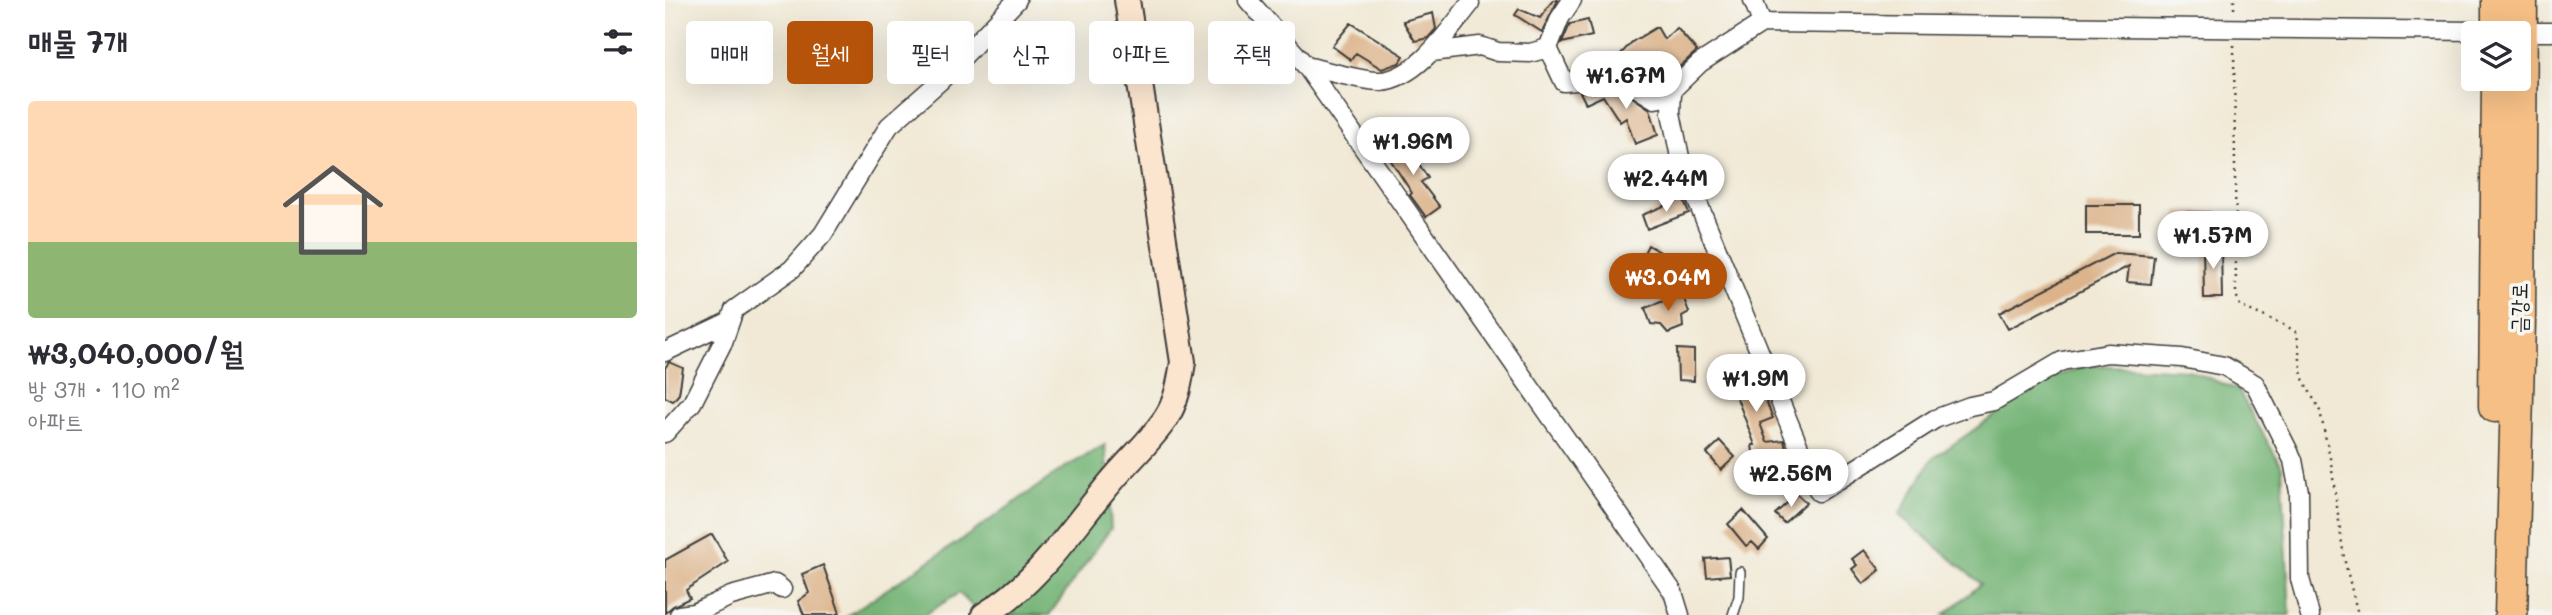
<!DOCTYPE html>
<html lang="ko">
<head>
<meta charset="utf-8">
<style>
	body { margin:0; font-family:Mali,"Poor Story",sans-serif; background:#f2f2f3; color:#2b2b33; height:100vh; display:flex; flex-direction:column; font-size:26px; white-space:nowrap }
	* { box-sizing:border-box; margin:0 }
	p { font-size:23px; color:#7c7c81 }
	.icon { flex:none; width:38px; height:38px; fill:none; stroke:currentColor; stroke-width:2; stroke-linecap:round; stroke-linejoin:round }
	.map { position:relative; flex:1; overflow:hidden }
	.drawer { display:flex; flex-direction:column; background:#fff; width:665px }
	.drawer>* { flex:none }
	.banner { position:absolute; left:21px; top:21px; width:665px; height:63px; display:flex; gap:14px }
	.controls { position:absolute; left:1796px; top:21px; display:grid; gap:14px }
	.controls a { display:grid; place-items:center; width:70px; height:70px; border-radius:7px; background:#fff; box-shadow:0 7px 28px #0002; font-size:35px }
	.price { position:absolute; translate:-50% -60px; padding:0 16px; border-radius:24px; background:#fff; color:#222; font-size:23px; line-height:46px; filter:drop-shadow(0 2px 4px #0008) }
	.price::after { content:''; position:absolute; left:50%; top:42px; width:21px; height:16px; margin-left:-10px; background:inherit; clip-path:polygon(0 0,100% 0,50% 100%) }
	.price.active { background:#b45309; color:#fff }
	ul { padding:0; list-style:none }
	li { display:grid; align-content:center; gap:14px; height:371px; padding:0 28px }
	li span { display:grid; place-items:center; height:217px; border-radius:7px; color:#555 }
	li>.icon { margin-inline-start:auto }
	span .icon { width:126px; height:126px; fill:#fffc; stroke-width:1 }
	li b { font-size:30px }
	h2 { display:flex; justify-content:space-between; align-items:center; height:84px; padding:0 28px; font-size:30px }
	.pill { padding:0 24px; border-radius:7px; background:#fff; box-shadow:0 7px 28px #0002; font-size:24px; line-height:63px }
	.pill.active { background:#b45309; color:#fff }
	main { display:flex; flex:1; min-height:0 }
	.map>svg:first-child { display:block }
	.forest { fill:#74b476; stroke:#486849; stroke-width:2 }
	.building { fill:#dcb38a }
	.lines { fill:none; stroke-linecap:round; stroke-linejoin:round }
	.lane-casing { stroke:#3c3b38; stroke-width:12 }
	.street-casing { stroke:#3c3b38; stroke-width:21 }
	.secondary-casing { stroke:#3c3b38; stroke-width:28 }
	.highway-casing { stroke:#3c3b38; stroke-width:35 }
	.path { stroke:#3c3b38; stroke-width:2.5; stroke-dasharray:2 5; stroke-linecap:butt }
	.lane { stroke:#fff; stroke-width:9 }
	.street { stroke:#fff; stroke-width:18 }
	.secondary { stroke:#fbe5cf; stroke-width:24 }
	.highway { stroke:#f5bf86; stroke-width:32 }
	.labels { text-anchor:middle; dominant-baseline:central; stroke-width:7; stroke-linejoin:round; paint-order:stroke }
	.street-label { font-size:21px; fill:#1c1c1c; stroke:#f6f6f2 }
</style>
</head>
<body>
<main>
<section class="drawer">
<h2>매물 7개<svg class="icon" aria-label="filters" viewBox="0 0 24 24"><path d="M4 7h16M4 17h16"/><circle cx="9" cy="7" r="2"/><circle cx="15" cy="17" r="2"/></svg></h2>
<ul>
<li><span style="background:linear-gradient(#ffd9b3 65%,#8fb573 0)"><svg class="icon" aria-label="home" viewBox="0 0 24 24"><path d="M3 11l9-7 9 7M6 9v11h12V9"/></svg></span><div><b>₩3,040,000/월</b><p>방 3개 · 110 m²</p><p>아파트</p></div></li>
</ul>
</section>
<div class="map">
<svg width="1887" height="615" viewBox="0 0 1887 615">
	<rect width="100%" height="100%" fill="#f6f6f2"/>
	<filter id="ink" filterUnits="userSpaceOnUse"><feTurbulence type="fractalNoise" baseFrequency=".0143" numOctaves="2"/><feDisplacementMap in="SourceGraphic" scale="14" xChannelSelector="R" yChannelSelector="G"/><feConvolveMatrix kernelMatrix="1 2 1 2 8 2 1 2 1" color-interpolation-filters="sRGB"/></filter>
	<filter id="wash" filterUnits="userSpaceOnUse"><feTurbulence type="fractalNoise" baseFrequency=".00686" numOctaves="4" result="noise"/><feDisplacementMap in="SourceGraphic" scale="28" xChannelSelector="R" yChannelSelector="G"/><feGaussianBlur stdDeviation="1.57" result="paint"/><feColorMatrix in="noise" values="0 0 0 0 0 0 0 0 0 0 0 0 0 0 0 0 0 1.4 0 .05"/><feComposite in="paint" operator="in"/></filter>
	<g filter="url(#wash)">
		<rect width="100%" height="100%" fill="#f1e9d5"/>
		<!-- forest -->
		<path class="forest" d="M1424,365L1524,370L1573,390L1617,467L1625,615H1279L1316,584L1234,515L1267,459L1381,380Z
			M440,445L446,528L384,615H316L294,593L259,615H183L305,534L399,468Z"/>
		<g id="blocks">
			<!-- building -->
			<path class="building" d="M888,0H893L877,32L850,15L854,9L875,18Z
				M768,13L771,29L763,38L750,41L738,21Z
				M923,20L927,36L897,43L905,24Z
				M686,23L739,56L734,63L717,69L691,53L686,60L667,46Z
				M992,27L999,39L1012,28L1032,51L1001,79L988,65L974,76L951,59L967,42Z
				M945,82L985,109L993,135L970,144L961,118L955,122L938,96L921,104L915,92L929,90Z
				M738,140L763,178L756,182L775,207L761,217L745,195L747,193L721,153Z
				M1018,198L1024,213L982,229L977,215Z
				M1421,205H1474V234H1421Z
				M1512,212H1545L1546,238L1505,239V223H1513Z
				M1538,244H1556L1557,298H1539Z
				M983,245L995,252L981,278L970,271Z
				M1450,253L1489,256L1486,284L1462,282L1464,266L1343,329L1334,313Z
				M1017,294L1024,312L1017,316L1018,327L1003,333L996,325L986,324L980,308Z
				M1012,349L1029,350V381L1013,380Z
				M4,362L18,368L14,394L8,401L0,397V368Z
				M1088,369L1108,418L1095,423L1102,442L1119,440L1122,453L1089,459L1087,445H1090L1065,380Z
				M1055,441L1070,457L1056,470L1042,453Z
				M1132,494L1141,503L1119,523L1110,514Z
				M1078,510L1103,539L1094,549L1087,542L1081,546L1063,524Z
				M47,534L63,562L21,590L25,598L8,606L0,613V560Z
				M1199,550L1215,570L1198,584L1187,569L1192,565L1187,559Z
				M1063,557L1065,575L1042,577L1040,559Z
				M158,565L175,613L169,615H139L133,601L144,593L137,574Z"/>
		</g>
	</g>
	<g filter="url(#ink)">
		<use href="#blocks" fill-opacity="0" stroke="#3c3b38" stroke-width="2"/>
		<g class="lines">
			<!-- lane casing -->
			<g class="lane-casing">
				<path id="lane" d="M1068,615L1074,597L1075,572"/>
			</g>
			<!-- street casing -->
			<g class="street-casing">
				<path id="street" d="M583,0L641,66L1008,592L1015,615
					M1088,0L1097,23L1035,63L1007,90L1006,113L1016,162L1143,469L1154,492L1270,419L1305,406L1329,401L1397,361L1443,353L1517,358L1559,366L1590,384L1628,460L1634,492L1635,579L1645,615
					M1097,23L1811,31
					M1870,32H1887
					M883,48L899,82L924,80L946,69L962,82L990,99L1007,96
					M767,52L815,46L833,52L865,53L883,48L895,18L907,0
					M641,66C658,70 701,82 716,81C753,78 784,30 805,4
					M0,352L65,321
					M0,433L27,403L58,342L69,310L127,269L158,234L224,126L275,81L352,0
					M14,615L29,613L66,596L110,584L117,589"/>
			</g>
			<!-- secondary casing -->
			<g class="secondary-casing">
				<path id="secondary" d="M319,615C372,584 406,529 445,483C463,461 485,442 501,418C512,401 515,381 518,362L462,0"/>
			</g>
			<!-- highway casing -->
			<g class="highway-casing">
				<path id="highway" d="M1833,33V0
					M1830,406L1833,79
					M1846,615L1854,323L1856,0"/>
			</g>
			<!-- path -->
			<path class="path" d="M1569,0V14
				M1569,45L1571,294L1575,306L1623,327L1632,333L1637,377L1655,411L1666,463L1679,558L1693,615"/>
			<!-- lane -->
			<use href="#lane" class="lane"/>
			<!-- street -->
			<use href="#street" class="street"/>
			<!-- secondary -->
			<use href="#secondary" class="secondary"/>
			<!-- highway -->
			<use href="#highway" class="highway"/>
		</g>
	</g>
	<g class="labels">
		<!-- street labels -->
		<g class="street-label">
			<text transform="translate(1853 308) rotate(-89)">금강로</text>
		</g>
	</g>
</svg>
<div class="controls">
<a><svg class="icon" aria-label="layers" viewBox="0 0 24 24"><path d="M12 4l9 5-9 5-9-5zM3 14l9 5 9-5"/></svg></a>
</div>
<b class="price" style="left:961px;top:111px">₩1.67M</b>
<b class="price" style="left:748px;top:177px">₩1.96M</b>
<b class="price" style="left:1001px;top:214px">₩2.44M</b>
<b class="price" style="left:1548px;top:271px">₩1.57M</b>
<b class="price active" style="left:1003px;top:313px">₩3.04M</b>
<b class="price" style="left:1091px;top:414px">₩1.9M</b>
<b class="price" style="left:1126px;top:509px">₩2.56M</b>
<div class="banner">
<a class="pill">매매</a>
<a class="pill active">월세</a>
<a class="pill">필터</a>
<a class="pill">신규</a>
<a class="pill">아파트</a>
<a class="pill">주택</a>
</div>
</div>
</main>
</body>
</html>
